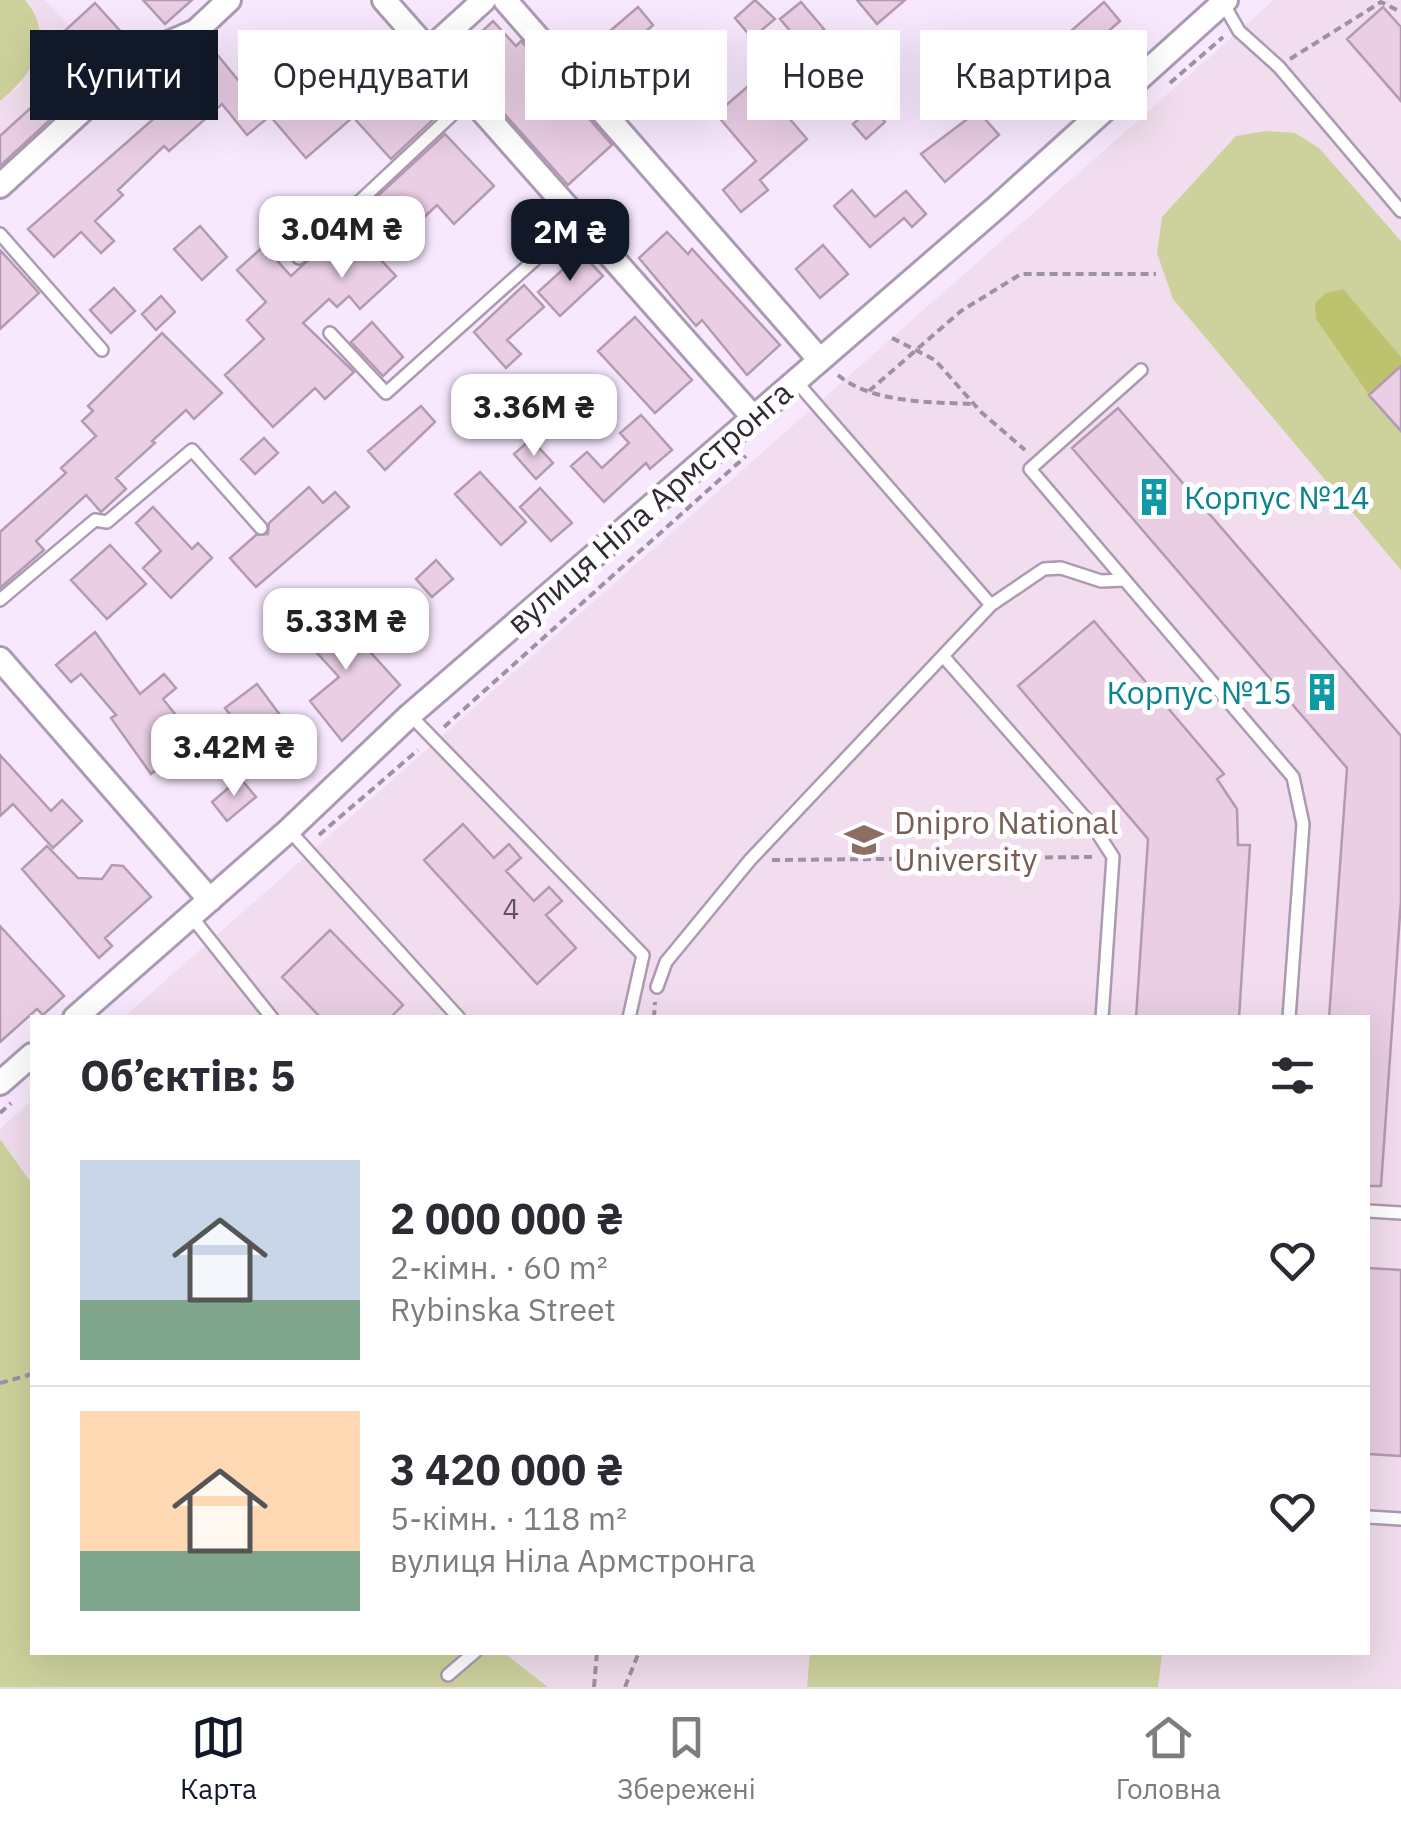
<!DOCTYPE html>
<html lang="uk">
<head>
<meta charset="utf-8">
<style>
	body { margin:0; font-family:"IBM Plex Sans",sans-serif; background:#f2f2f3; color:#2b2b33; height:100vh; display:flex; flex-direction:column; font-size:38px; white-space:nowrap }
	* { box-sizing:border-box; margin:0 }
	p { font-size:32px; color:#7c7c81 }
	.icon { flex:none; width:55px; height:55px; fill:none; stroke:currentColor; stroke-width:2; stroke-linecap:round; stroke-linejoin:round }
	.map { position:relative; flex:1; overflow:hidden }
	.side { position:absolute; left:30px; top:1015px; width:1340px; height:640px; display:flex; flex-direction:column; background:#fff; border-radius:0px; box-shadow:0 10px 40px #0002 }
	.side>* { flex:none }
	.top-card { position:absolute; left:30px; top:30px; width:1342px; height:90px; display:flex; gap:20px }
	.price { position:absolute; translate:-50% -85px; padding:0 22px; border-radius:20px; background:#fff; color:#222; font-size:32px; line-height:65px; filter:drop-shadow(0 2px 5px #0008) }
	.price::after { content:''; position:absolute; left:50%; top:60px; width:30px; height:22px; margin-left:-15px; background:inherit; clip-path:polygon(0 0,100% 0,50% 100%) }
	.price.on { background:#111827; color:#fff }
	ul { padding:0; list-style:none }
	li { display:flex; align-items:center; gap:30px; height:250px; padding:0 50px }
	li+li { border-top:2px solid #e1e1e2 }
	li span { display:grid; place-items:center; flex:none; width:280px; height:200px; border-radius:0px; color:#555 }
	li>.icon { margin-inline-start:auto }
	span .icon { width:120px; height:120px; fill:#fffc; stroke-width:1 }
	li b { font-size:42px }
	h2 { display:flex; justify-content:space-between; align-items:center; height:120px; padding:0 50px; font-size:42px }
	.chip { padding:0 35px; border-radius:0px; background:#fff; box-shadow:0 10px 40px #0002; font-size:35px; line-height:90px }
	.chip.on { background:#111827; color:#fff }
	.tab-bar { display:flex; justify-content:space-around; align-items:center; height:140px; border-top:2px solid #e1e1e2; background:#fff; font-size:28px; color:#7c7c81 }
	.tab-bar a { display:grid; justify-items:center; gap:5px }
	.tab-bar .on { color:#111827 }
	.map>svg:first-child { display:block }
	.education { fill:#f1dded }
	.green { fill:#cdd29d }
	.forest { fill:#bcc26d }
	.building { fill:#e9cee4; stroke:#b49ab0; stroke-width:2.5 }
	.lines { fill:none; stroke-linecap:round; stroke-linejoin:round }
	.lane-casing { stroke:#ac9ab4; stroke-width:16 }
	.street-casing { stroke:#ac9ab4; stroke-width:28 }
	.path { stroke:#9d92a3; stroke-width:4; stroke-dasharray:8 5; stroke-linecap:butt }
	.lane { stroke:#fff; stroke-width:11 }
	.street { stroke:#fff; stroke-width:22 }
	.labels { text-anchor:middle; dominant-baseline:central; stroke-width:10; stroke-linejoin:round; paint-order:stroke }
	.number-label { font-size:28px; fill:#5f5260 }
	.culture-label { font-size:32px; fill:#0d838f; stroke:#fff; text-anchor:start }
	.street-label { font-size:32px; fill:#312934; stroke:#fff }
	.education-label { font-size:32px; fill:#785e54; stroke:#fff; text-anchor:start }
</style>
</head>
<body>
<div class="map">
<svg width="1401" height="1687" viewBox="0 0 1401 1687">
	<rect width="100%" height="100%" fill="#f7e8fe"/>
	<!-- education -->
	<path class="education" d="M25,0H45L69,26L95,3L136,48L0,173V101L21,85L30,5Z
		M1274,0H1401V1687H548L504,1653L1368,1652V1018H123Z
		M32,1100V1184L0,1139V1129Z"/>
	<!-- green -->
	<path class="green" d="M0,0H25C57,37 32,76 0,101Z
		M1266,131L1295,133L1319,148L1401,241V570L1173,299L1157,253L1162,217L1236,136Z
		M0,1139L32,1184V1652L504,1653L548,1687H0Z
		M810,1653V1652L1162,1653L1158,1687H807Z"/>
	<!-- forest -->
	<path class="forest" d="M1343,289L1401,357V366L1369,395L1316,319L1315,303L1326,293Z"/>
	<!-- building -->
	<path class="building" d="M143,0H192L165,24Z
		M755,0L775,19L752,38L735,18Z
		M857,0H905L877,24Z
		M801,2L824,29L810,41L804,34L797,39L780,19Z
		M1104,2L1120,21L1089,48L1072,30Z
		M95,3L132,44L0,166V136L81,62L58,37Z
		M638,7L653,25L625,50L610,31Z
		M1383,7L1401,27V101L1347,39Z
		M493,21L516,46L521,41L612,145L568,185L476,82L481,78L458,54Z
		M341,36L347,43L352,38L372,60L380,53L437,116L391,159L353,117L306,158L270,116L247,135L222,104L169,151L164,146L118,190L123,195L95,221L114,241L101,253L81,232L54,257L28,229L175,100L199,75L194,69L215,52L247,91L280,63L318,114L348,88L325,63L332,57L326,50Z
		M1033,65L1051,85L1032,102L1014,81Z
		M670,68L688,90L661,113L643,91Z
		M761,75L781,99L776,103L807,139L760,180L768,190L741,212L723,190L756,161L716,114Z
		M998,75L1015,94L997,110L980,90Z
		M872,107L885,122L866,139L853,124Z
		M978,111L999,135L945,182L921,154Z
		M445,134L494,186L454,224L437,205L380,259L396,276L360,309L349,296L337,307L329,299L303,323L354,372L325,399L315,388L273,427L225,375L264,339L247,320L266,302L237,270L264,246L291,276Z
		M852,190L875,217L906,191L926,214L912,227L904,218L870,247L834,206Z
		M200,226L227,257L202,280L174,249Z
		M667,232L688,254L692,249L780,345L747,375L702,320L696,326L639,258Z
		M823,245L848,274L820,298L796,269Z
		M0,250L39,293L0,329Z
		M581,253L603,276L560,316L538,292Z
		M524,285L544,307L507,340L521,354L506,368L474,332Z
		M114,288L135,311L111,333L90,310Z
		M161,296L175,312L156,330L142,314Z
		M635,317L692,380L655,413L598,351Z
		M372,322L403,357L383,376L351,342Z
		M162,333L222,393L194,419L186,410L152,441L155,443L116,478L126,489L101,512L86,495L36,541L44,550L0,588V532L66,473L61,468L96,436L82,421L93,411L88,406Z
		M1401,366V431L1369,395Z
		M421,406L435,422L385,470L368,451Z
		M1118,408L1401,736V900L1381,1186H1368V1018H1329L1347,768L1072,448Z
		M641,415L672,450L650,469L646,463L604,502L571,466L587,452L602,468L629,443L620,433Z
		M264,438L278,453L255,474L241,459Z
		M531,439L553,463L536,479L514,454Z
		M480,472L526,522L501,545L455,494Z
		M309,487L323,503L335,492L349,507L256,587L230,558L256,535L268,534L269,523Z
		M540,488L572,523L551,541L520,507Z
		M153,507L192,549L198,543L212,558L171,598L143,568L161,551L136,523Z
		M110,545L146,584L107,619L71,580Z
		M436,560L453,579L432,597L416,579Z
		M326,603L400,685L342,741L310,701L339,677L296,630Z
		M1094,621L1224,774L1217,779L1237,809L1238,845H1250L1239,1018H1136L1148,839L1018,686Z
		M95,632L140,694L164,674L176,688L163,699L195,739L151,774L111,718L116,715L81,674L71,682L56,665Z
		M257,684L283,719L222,763L209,744L237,724L225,708Z
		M0,755L51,811L62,800L82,821L53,848L13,804L0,816Z
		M240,778L256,797L227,821L212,802Z
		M463,824L494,858L509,844L521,858L506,871L534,901L549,887L562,901L546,915L576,948L537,984L424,860Z
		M47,846L78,878L102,879L112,865L123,866L151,897L105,938L112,946L99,958L22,869Z
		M0,926L64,996L43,1015L37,1009L0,1042Z
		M330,930L403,1005L390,1018H321L282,977Z
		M1368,1268L1401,1270V1456L1368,1454Z"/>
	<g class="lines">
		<!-- lane casing -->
		<g class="lane-casing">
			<path id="lane" d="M1223,3L1239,31L1279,67L1401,211
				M0,234L102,350
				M299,258L470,98
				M330,333L386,393L577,222
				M1141,370L1030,469L1293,777L1303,824L1289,1018
				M795,380L991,605
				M0,600L95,520L107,522L192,450L261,528
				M943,656L1095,829L1113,857L1102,1018
				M410,715L643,955L629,1018
				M289,830L459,1018
				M191,916L272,1018
				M657,987L666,962L750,860L991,605L1044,569L1061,568L1101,581L1124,580
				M1368,1211L1401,1213
				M1368,1517L1401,1519
				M448,1675L475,1652"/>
		</g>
		<!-- street casing -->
		<g class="street-casing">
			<path id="street" d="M384,0L753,417
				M505,0L819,359
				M429,50L484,0
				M0,186L145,53L196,31L229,0
				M0,659L210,900
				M75,1018L289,830L410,715L998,206L1226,0
				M0,1083L32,1055"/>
		</g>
		<!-- path -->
		<path class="path" d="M1290,59L1381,2L1401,12
			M1170,83L1223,37
			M892,338L935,360L981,412L1025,450
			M838,375C871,403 930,402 972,404
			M869,391L961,311L1021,274H1156
			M444,727L746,456
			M319,835L418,750
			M772,860L1093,857
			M654,1018L655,1002
			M0,1113L11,1103
			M0,1383L32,1374
			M594,1687L597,1652
			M625,1687L639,1652"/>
		<!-- lane -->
		<use href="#lane" class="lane"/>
		<!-- street -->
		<use href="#street" class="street"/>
	</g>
	<!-- icons -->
	<defs>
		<g id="building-bare" transform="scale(3)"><path d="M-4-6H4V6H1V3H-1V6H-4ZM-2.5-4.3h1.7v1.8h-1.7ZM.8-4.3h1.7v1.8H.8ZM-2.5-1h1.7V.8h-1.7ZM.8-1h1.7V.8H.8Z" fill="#0f9aa8" stroke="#fff" stroke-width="2.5" paint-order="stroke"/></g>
		<g id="university-bare" transform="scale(3)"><path d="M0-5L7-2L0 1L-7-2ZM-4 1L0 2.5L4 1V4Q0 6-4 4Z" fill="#8d6e63" stroke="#fff" stroke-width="2.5" paint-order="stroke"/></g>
	</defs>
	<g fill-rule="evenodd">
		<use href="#building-bare" x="1154" y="497"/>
		<use href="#building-bare" x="1322" y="692"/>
		<use href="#university-bare" x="864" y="840"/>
	</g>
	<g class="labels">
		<!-- number labels -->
		<g class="number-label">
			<text x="511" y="908">4</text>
		</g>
		<!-- culture labels -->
		<g class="culture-label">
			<text x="1184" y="497">Корпус №14</text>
			<text x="1292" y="692" text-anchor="end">Корпус №15</text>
		</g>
		<!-- street labels -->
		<g class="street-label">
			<text transform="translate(649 507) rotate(-41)">вулиця Ніла Армстронга</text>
		</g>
		<!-- education labels -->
		<g class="education-label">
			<text x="894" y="822">Dnipro National<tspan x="894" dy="37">University</tspan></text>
		</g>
	</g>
</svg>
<b class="price" style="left:342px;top:281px">3.04M ₴</b>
<b class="price on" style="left:570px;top:284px">2M ₴</b>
<b class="price" style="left:534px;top:459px">3.36M ₴</b>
<b class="price" style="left:346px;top:673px">5.33M ₴</b>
<b class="price" style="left:234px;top:799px">3.42M ₴</b>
<div class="top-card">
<a class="chip on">Купити</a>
<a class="chip">Орендувати</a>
<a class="chip">Фільтри</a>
<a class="chip">Нове</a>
<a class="chip">Квартира</a>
</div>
<section class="side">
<h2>Об’єктів: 5<svg class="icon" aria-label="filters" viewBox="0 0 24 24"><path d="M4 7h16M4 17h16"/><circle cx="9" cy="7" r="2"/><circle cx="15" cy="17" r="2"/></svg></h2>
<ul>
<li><span style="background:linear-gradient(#c9d6e8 70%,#7fa58c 0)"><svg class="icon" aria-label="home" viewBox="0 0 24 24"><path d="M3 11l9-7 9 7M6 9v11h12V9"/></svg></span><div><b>2 000 000 ₴</b><p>2-кімн. · 60 m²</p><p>Rybinska Street</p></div><svg class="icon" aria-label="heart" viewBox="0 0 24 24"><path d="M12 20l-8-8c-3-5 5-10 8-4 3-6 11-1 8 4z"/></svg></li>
<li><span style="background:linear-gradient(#ffd9b3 70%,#7fa58c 0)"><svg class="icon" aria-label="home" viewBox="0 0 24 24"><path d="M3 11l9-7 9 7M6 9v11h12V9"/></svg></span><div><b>3 420 000 ₴</b><p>5-кімн. · 118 m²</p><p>вулиця Ніла Армстронга</p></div><svg class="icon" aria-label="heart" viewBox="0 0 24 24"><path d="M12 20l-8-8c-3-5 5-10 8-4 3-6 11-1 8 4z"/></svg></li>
</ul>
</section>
</div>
<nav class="tab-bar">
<a class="on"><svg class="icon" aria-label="map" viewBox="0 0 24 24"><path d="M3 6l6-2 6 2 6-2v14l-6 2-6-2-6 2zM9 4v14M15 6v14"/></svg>Карта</a>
<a><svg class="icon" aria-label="saved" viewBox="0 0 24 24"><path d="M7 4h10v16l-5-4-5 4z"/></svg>Збережені</a>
<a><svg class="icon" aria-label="home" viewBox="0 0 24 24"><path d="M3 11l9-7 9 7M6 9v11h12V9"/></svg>Головна</a>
</nav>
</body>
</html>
